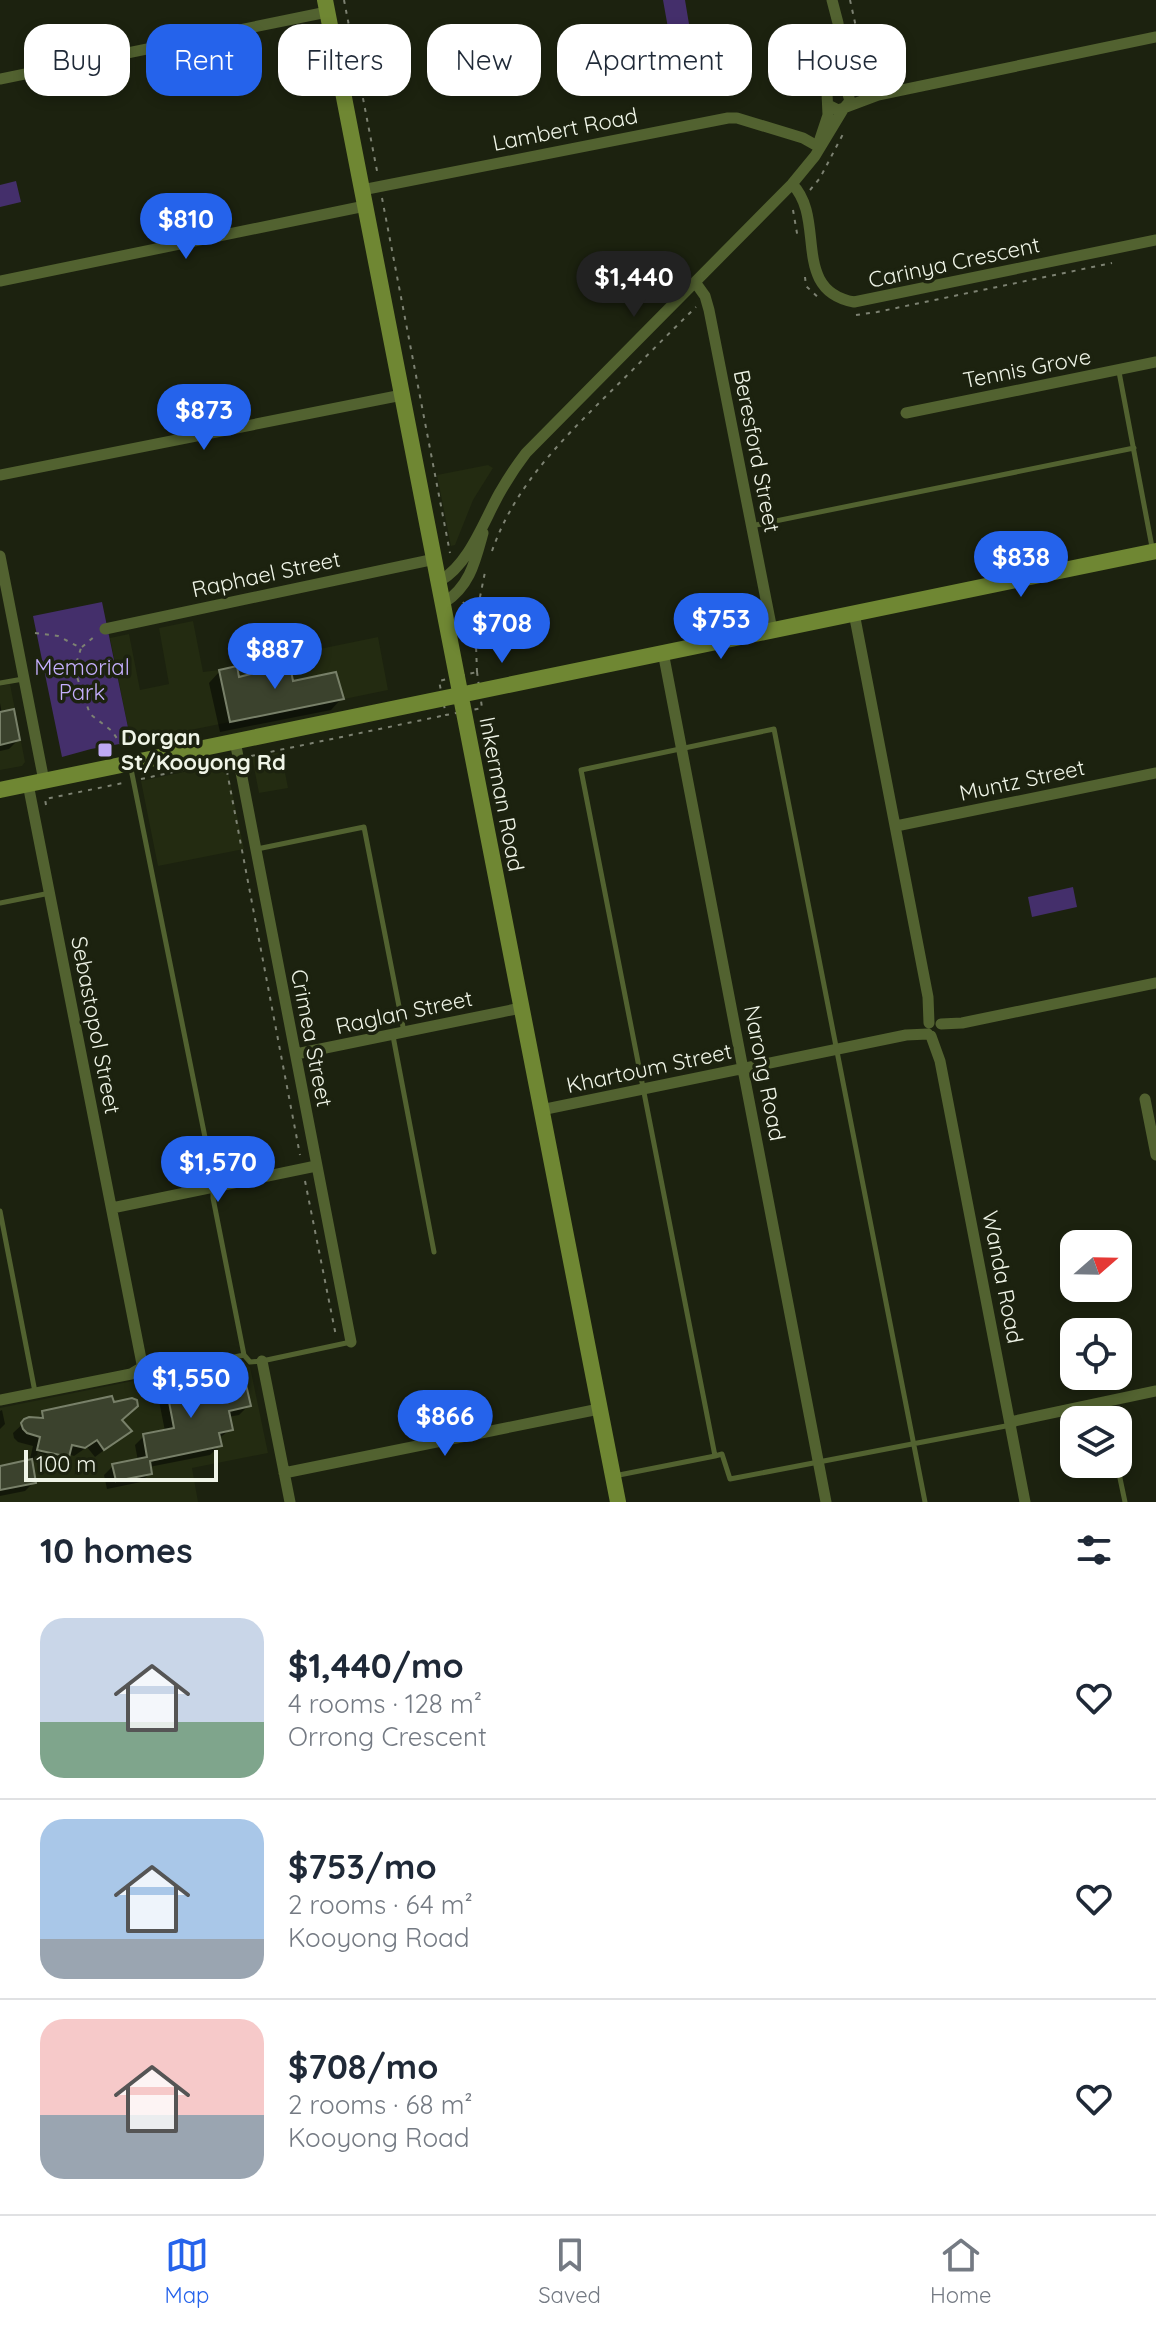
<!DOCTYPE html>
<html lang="en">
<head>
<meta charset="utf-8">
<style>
	body { margin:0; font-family:Quicksand,sans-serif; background:#f6f6f7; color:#1f2937; height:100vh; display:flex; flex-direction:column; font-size:30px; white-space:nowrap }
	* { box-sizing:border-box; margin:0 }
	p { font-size:26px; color:#747a83 }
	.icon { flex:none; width:44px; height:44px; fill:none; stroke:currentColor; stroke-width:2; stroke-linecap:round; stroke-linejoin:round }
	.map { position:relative; height:1502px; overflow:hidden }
	.side { display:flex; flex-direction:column; background:#fff; flex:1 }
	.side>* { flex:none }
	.guide { position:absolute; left:24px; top:24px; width:1108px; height:72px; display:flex; gap:16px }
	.needle { width:52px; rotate:70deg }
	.tools { position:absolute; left:1060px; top:1230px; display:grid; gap:16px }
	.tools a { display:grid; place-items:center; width:72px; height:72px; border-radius:16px; background:#fff; box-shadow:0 4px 12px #0003; font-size:40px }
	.scale { position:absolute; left:24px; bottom:20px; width:194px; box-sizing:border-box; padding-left:8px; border:4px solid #eff4e7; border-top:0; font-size:22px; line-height:28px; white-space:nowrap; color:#eff4e7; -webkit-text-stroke:6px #1c220f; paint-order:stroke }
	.price { position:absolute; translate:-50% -68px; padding:0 18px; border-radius:28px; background:#2563eb; color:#fff; font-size:26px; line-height:52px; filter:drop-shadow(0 2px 4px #0008) }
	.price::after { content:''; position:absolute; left:50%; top:48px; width:24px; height:18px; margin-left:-12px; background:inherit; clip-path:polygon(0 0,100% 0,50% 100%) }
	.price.on { background:#222; color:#fff }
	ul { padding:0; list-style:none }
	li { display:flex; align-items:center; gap:24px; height:200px; padding:0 40px }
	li+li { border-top:2px solid #e0e1e3 }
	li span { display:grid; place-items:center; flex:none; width:224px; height:160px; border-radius:24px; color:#555 }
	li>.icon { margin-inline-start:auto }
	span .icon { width:96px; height:96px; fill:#fffc; stroke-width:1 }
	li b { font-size:34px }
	h2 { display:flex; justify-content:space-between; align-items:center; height:96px; padding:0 40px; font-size:34px }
	.tag { padding:0 28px; border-radius:24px; background:#fff; box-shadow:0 4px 12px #0003; font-size:28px; line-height:72px }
	.tag.on { background:#2563eb; color:#fff }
	.tab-bar { display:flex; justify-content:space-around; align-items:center; height:112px; border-top:2px solid #e0e1e3; background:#fff; font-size:22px; color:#747a83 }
	.tab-bar a { display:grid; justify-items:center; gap:4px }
	.tab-bar .on { color:#2563eb }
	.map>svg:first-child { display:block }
	.built { fill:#232b11 }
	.green { fill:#442f6b }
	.shadow { fill:#0007 }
	.building { fill:#3b422d; stroke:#788069; stroke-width:2 }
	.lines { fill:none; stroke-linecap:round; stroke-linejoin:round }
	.path { stroke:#7d8272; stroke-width:2; stroke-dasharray:4 6; stroke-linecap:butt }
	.lane { stroke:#526230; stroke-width:5 }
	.street { stroke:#526230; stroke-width:11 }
	.secondary { stroke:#6f8733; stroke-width:16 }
	.poi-dot { fill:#bea9f4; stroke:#1c220f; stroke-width:3 }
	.labels { text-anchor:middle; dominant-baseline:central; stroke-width:7; stroke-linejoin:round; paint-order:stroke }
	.street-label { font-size:22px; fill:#eff4e7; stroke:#1c220f }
	.park-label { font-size:22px; fill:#c5affd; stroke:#1c220f }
	.poi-label { font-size:22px; font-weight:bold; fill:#eff4e7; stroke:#1c220f; text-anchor:start }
</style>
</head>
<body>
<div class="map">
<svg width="1156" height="1502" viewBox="0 0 1156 1502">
	<rect width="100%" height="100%" fill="#1c220f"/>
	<!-- built -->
	<path class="built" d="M488,465L493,468L473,500L455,545L451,546L437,475Z
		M193,621L203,672L219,670L230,722L131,742L110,638L129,634L140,690L169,684L159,628Z
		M378,637L388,690L247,719L237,666Z
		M10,684L25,762L22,766L0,770V686Z
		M281,752L288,788L259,793L252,757Z
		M226,763L244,849L158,866L141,781Z
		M241,1359L250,1367L268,1453L192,1468L198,1502H0V1408Z"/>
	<!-- green -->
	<path class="green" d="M663,0H685L689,24L668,28Z
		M16,181L21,202L0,207V185Z
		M102,602L131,742L91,749L62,757L33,616Z
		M1073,887L1077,907L1032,917L1028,897Z"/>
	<!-- shadow -->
	<path class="shadow" d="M269,661L292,683L342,698L331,710L220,732L209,683L220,671L237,679L258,673Z
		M0,703L2,714L18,740L9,749L0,751Z
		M214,1380L248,1406L239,1415L228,1417L231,1429L218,1439L219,1446L210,1455L149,1467L150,1473L141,1482L107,1489L104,1475L113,1466L138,1461L135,1445L144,1436L165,1431L157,1391L166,1382Z
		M2,1410L5,1424L0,1429V1411Z
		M43,1413L120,1421L129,1431L95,1457L87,1447L74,1456L68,1454L59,1465L30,1459L33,1446L18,1442L14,1438L13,1433L27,1420H36Z
		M30,1459L34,1482L25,1491L0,1496V1465L1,1468L29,1461Z"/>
	<!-- building -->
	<path class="building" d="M288,655L293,681L336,672L344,699L230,722L219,670L237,666L239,677L270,669L268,660Z
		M14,709L20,740L0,745V712Z
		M214,1371L215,1378L243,1372L251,1406L229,1411L233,1430L219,1433L222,1446L150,1461L152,1474L116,1481L112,1464L147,1457L143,1434L174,1428L165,1381Z
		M112,1396L114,1402L132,1398L137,1400L138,1406L122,1420L132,1431L104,1450L97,1440L85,1448L72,1445L69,1457L37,1450L40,1437L27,1433L23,1429L21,1423L24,1419L29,1417L43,1418L42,1411Z
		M32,1459L36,1483L0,1490V1466Z"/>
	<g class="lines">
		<!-- path -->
		<path class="path" d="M344,0L378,176
			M850,0L856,27L858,74
			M810,190L820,178L843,134
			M382,198L450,553
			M793,210L798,239
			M805,277L806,286L821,300
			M856,315L877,312L1112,263
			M492,551C514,488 558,444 604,398C635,368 665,337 696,307
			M463,602L475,618L477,672
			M476,617L485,572
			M35,633L58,636L81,648L77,661V677L90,714L112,731L122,746
			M82,647L95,636
			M477,672L482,708L446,715L439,681Z
			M251,756L446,715
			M225,761L300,1155
			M141,779L225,761
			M46,805L45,799L123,783
			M305,1181L336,1336"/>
		<!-- lane -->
		<path class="lane" d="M1119,372L1152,547
			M751,526L1134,448
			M0,683L23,679
			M130,764L213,1177V1198L244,1355L250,1362L262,1361L351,1342
			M257,849L364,827L404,1032
			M0,903L50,893
			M393,1036L434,1252
			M0,1211L35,1392
			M142,1368L158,1373L244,1355
			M1105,1401L1109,1420
			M715,1456L722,1454L730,1479L1011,1425
			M1117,1464L1125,1502
			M614,1476L715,1456L581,770L774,729L925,1502"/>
		<!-- street -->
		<path class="street" d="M832,0L838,23L847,91
			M0,79L327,12
			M830,90L839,52
			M846,107L878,95L1156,37
			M820,139L828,115L827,93L837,87L847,91L850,101L844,108L838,110L828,105
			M792,184C827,219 790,290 854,302L1156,240
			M362,190L728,118H737L803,138L819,147
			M0,281L365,206
			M695,282L705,296L709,310L772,630
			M906,413L1156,362
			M0,475L402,395
			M0,556L44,781
			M440,581C469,564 483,523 499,494C507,480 516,466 526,453L792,184L815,156L844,108
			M444,603C470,586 475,562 483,533
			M854,613L928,997L929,1023
			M105,629L435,559
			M663,652L826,1502
			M235,741L351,1342
			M896,826L1156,773
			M941,1024L962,1023L1156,983
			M931,1036L940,1061L1025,1502
			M296,1054L521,1008
			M1145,1099L1156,1155
			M541,1110L906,1035L928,1034
			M112,1208L316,1166
			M262,1361L290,1502
			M0,1400L131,1374L141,1368L142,1364L28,784
			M1010,1422L1156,1391
			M284,1473L599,1409"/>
		<!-- secondary -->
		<path class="secondary" d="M325,0L618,1502
			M0,790L1156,551"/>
	</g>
	<!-- markers -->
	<rect class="poi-dot" x="97" y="742" width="16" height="16" rx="4"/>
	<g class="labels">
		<!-- street labels -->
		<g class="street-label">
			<text transform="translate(565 129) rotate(-11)">Lambert Road</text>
			<text transform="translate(954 262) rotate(-12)">Carinya Crescent</text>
			<text transform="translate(1027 368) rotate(-11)">Tennis Grove</text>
			<text transform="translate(757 451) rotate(79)">Beresford Street</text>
			<text transform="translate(266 574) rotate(-12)">Raphael Street</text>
			<text transform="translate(1022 780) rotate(-12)">Muntz Street</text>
			<text transform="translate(502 794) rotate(79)">Inkerman Road</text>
			<text transform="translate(404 1012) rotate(-12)">Raglan Street</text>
			<text transform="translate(96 1025) rotate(79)">Sebastopol Street</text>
			<text transform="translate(312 1038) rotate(79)">Crimea Street</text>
			<text transform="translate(649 1068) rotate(-12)">Khartoum Street</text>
			<text transform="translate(765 1073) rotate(79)">Narong Road</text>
			<text transform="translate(1003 1277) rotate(79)">Wanda Road</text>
		</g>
		<!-- park labels -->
		<g class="park-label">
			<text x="82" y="667">Memorial<tspan x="82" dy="25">Park</tspan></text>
		</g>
		<!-- poi labels -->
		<g class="poi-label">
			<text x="121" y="737">Dorgan<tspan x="121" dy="25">St/Kooyong Rd</tspan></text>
		</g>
	</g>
</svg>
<div class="tools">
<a><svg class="needle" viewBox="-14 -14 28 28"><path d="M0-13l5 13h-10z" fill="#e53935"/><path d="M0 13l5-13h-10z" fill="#747a83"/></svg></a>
<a><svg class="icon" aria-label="locate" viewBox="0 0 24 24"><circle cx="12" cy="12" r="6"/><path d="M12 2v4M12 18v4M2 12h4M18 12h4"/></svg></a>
<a><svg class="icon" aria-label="layers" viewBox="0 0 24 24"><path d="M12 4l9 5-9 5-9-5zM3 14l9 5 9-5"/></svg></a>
</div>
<div class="scale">100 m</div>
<b class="price" style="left:186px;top:261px">$810</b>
<b class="price on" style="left:634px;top:319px">$1,440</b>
<b class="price" style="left:204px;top:452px">$873</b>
<b class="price" style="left:1021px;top:599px">$838</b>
<b class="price" style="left:721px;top:661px">$753</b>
<b class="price" style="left:502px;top:665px">$708</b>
<b class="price" style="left:275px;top:691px">$887</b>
<b class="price" style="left:218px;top:1204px">$1,570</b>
<b class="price" style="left:191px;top:1420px">$1,550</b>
<b class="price" style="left:445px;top:1458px">$866</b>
<div class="guide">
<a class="tag">Buy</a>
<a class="tag on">Rent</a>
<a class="tag">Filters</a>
<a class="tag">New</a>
<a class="tag">Apartment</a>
<a class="tag">House</a>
</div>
</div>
<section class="side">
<h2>10 homes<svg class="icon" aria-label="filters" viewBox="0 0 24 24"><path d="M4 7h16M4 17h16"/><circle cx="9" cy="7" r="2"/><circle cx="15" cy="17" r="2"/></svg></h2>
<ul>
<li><span style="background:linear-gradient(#c9d6e8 65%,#7fa58c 0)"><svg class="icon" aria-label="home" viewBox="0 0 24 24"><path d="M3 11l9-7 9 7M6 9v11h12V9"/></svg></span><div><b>$1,440/mo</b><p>4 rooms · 128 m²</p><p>Orrong Crescent</p></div><svg class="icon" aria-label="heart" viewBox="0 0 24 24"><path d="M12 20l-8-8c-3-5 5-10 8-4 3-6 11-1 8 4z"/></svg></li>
<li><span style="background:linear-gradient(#a9c7e8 75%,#9aa5b1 0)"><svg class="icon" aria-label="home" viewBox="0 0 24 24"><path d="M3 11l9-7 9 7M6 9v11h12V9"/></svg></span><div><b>$753/mo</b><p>2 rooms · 64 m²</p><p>Kooyong Road</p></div><svg class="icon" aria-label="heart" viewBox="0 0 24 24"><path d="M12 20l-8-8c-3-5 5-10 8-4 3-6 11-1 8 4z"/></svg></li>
<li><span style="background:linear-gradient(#f6c9c9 60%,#9aa5b1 0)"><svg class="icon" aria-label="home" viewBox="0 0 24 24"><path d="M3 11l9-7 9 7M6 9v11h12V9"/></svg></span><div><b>$708/mo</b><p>2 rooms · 68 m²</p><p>Kooyong Road</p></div><svg class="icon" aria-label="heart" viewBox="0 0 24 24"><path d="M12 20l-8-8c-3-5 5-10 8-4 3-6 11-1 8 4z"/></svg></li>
</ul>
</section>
<nav class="tab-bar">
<a class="on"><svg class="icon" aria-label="map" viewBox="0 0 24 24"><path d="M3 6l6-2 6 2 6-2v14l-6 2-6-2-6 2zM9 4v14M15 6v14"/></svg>Map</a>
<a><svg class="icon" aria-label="saved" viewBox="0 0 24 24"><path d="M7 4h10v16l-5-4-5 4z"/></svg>Saved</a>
<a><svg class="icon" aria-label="home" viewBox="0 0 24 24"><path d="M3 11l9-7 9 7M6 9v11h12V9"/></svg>Home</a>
</nav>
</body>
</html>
